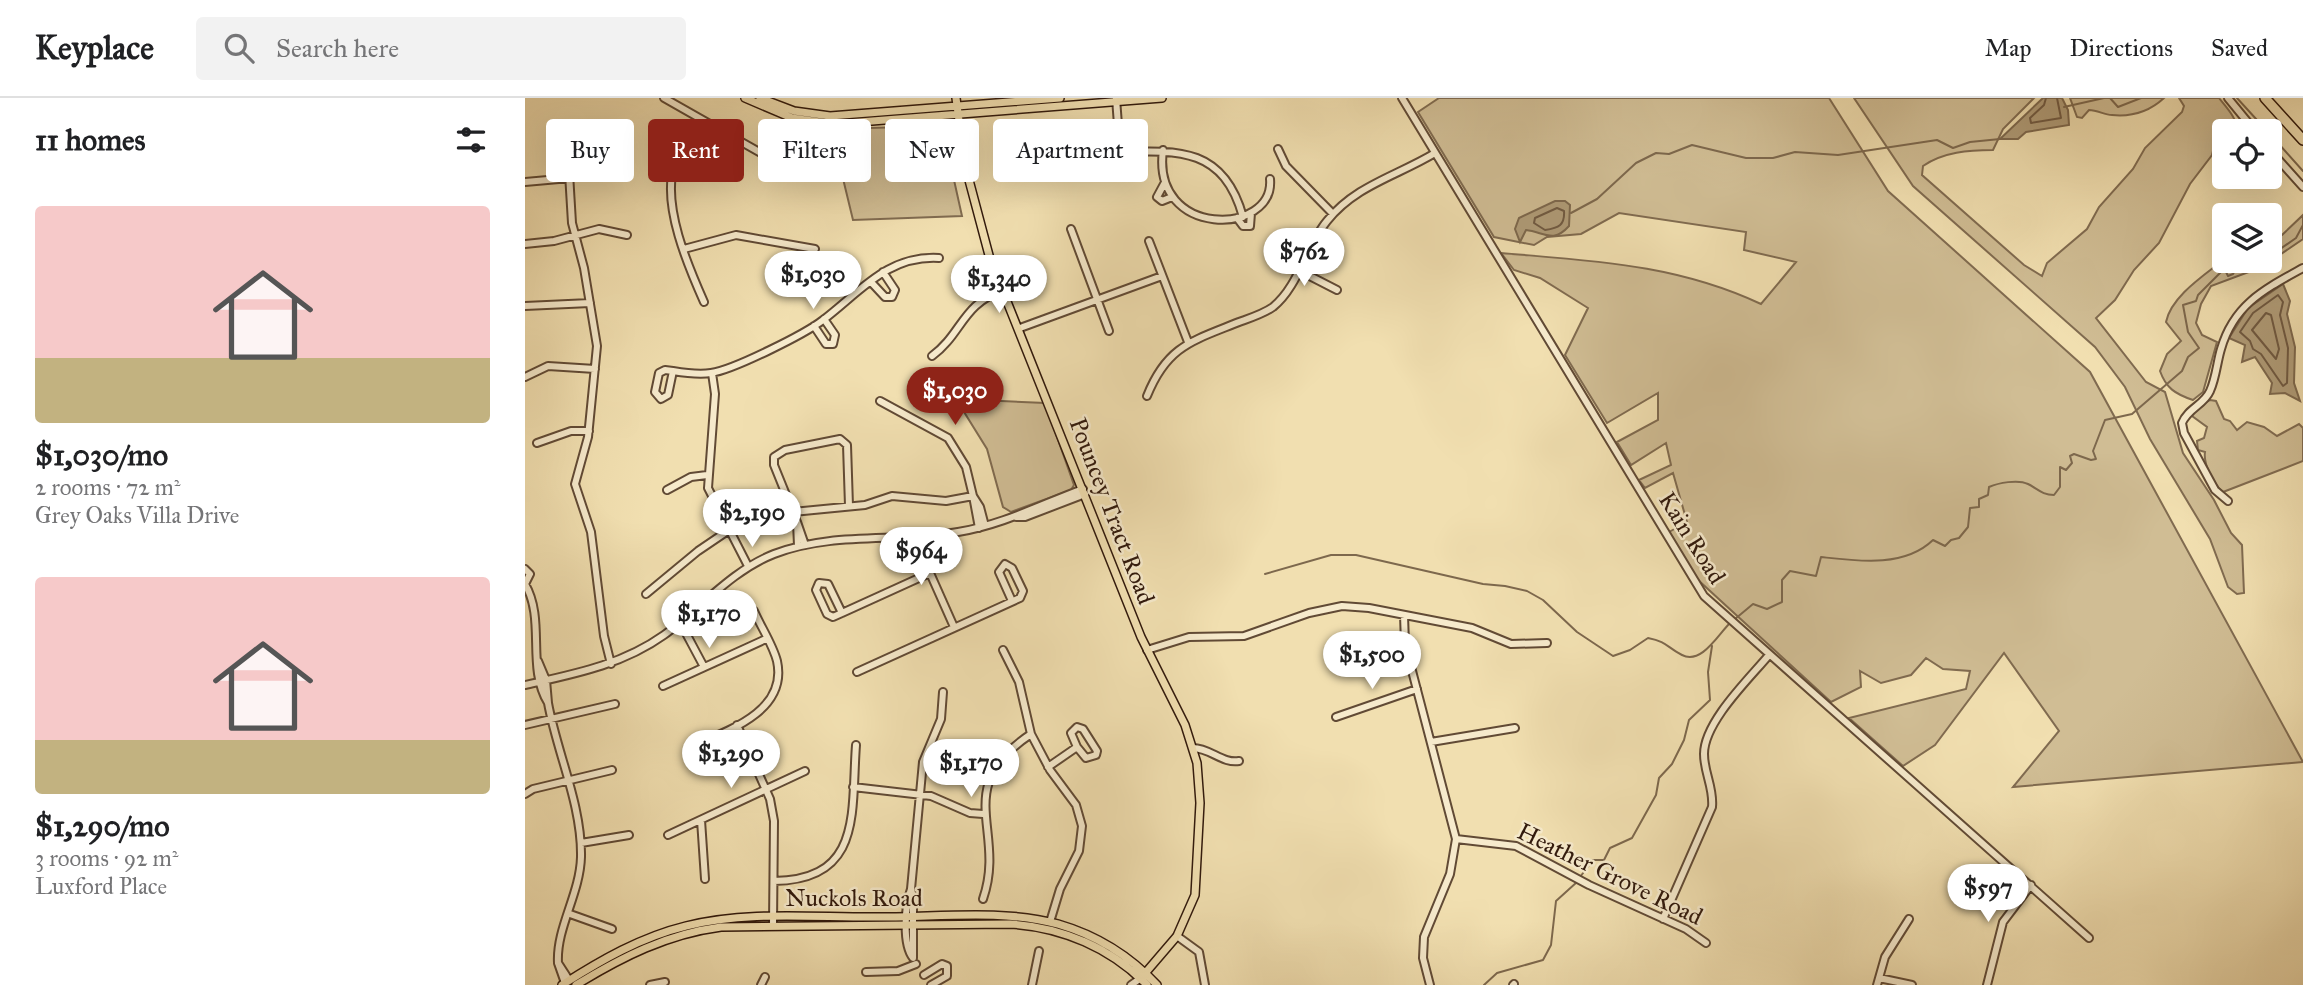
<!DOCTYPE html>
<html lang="en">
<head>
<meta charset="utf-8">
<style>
	body { margin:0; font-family:"IM FELL Great Primer",serif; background:#f2f2f2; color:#202124; height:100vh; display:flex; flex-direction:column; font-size:26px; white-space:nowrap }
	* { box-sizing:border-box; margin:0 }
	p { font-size:23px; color:#757577 }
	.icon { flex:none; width:38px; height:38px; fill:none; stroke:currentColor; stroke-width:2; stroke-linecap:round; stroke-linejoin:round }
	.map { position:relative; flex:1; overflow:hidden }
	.side { display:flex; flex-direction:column; background:#fff; width:525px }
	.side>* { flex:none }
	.banner { position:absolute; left:21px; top:21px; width:665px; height:63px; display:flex; gap:14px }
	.fabs { position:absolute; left:1687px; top:21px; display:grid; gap:14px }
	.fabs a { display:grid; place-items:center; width:70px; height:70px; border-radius:7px; background:#fff; box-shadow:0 7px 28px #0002; font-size:35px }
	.price { position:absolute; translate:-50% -60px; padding:0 16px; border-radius:24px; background:#fff; color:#222; font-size:23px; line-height:46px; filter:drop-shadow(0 2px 4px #0008) }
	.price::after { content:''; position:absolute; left:50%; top:42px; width:21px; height:16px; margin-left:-10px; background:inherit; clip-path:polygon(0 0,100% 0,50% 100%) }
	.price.selected { background:#8f2418; color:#fff }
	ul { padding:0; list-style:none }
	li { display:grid; align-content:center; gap:14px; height:371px; padding:0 35px }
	li span { display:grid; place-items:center; height:217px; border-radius:7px; color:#555 }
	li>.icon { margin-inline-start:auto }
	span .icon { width:126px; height:126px; fill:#fffc; stroke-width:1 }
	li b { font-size:30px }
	h2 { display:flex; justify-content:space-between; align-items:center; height:84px; padding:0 35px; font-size:30px }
	.tag { padding:0 24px; border-radius:7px; background:#fff; box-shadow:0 7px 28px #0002; font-size:24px; line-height:63px }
	.tag.selected { background:#8f2418; color:#fff }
	header { display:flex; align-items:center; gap:42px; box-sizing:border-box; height:98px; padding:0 35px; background:#fff; border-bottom:2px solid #e0e0e0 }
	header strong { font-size:33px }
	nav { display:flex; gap:38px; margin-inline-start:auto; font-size:24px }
	.search { width:490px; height:63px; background:#f2f2f2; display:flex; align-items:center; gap:18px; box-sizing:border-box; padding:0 24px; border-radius:7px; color:#757577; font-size:26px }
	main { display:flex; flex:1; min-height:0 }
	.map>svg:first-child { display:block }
	.green { fill:#d0bd94; stroke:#806b50; stroke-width:2 }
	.water { fill:#b09c78; stroke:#7d684d; stroke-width:2 }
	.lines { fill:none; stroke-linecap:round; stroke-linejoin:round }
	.shore { stroke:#705a42; stroke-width:2 }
	.stream { stroke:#7d684d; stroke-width:2 }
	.minor-casing { stroke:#614a35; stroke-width:10 }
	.major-casing { stroke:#31190c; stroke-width:10 }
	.highway-casing { stroke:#31190c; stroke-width:12 }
	.minor { stroke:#f6eacc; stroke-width:6 }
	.major { stroke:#f1dfb0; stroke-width:7 }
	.highway { stroke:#f1dfb0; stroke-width:9 }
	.labels { text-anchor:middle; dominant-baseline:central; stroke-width:5; stroke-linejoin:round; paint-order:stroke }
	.street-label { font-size:24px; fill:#31190c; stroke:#f6eacc }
</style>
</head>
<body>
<header>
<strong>Keyplace</strong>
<div class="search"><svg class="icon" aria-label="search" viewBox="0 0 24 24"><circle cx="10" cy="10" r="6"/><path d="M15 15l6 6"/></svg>Search here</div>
<nav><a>Map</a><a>Directions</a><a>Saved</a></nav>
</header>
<main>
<section class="side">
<h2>11 homes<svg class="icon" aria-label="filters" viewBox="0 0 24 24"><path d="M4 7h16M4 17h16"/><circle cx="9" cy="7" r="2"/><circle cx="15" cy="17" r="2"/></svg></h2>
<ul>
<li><span style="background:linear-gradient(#f6c9c9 70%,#c2b280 0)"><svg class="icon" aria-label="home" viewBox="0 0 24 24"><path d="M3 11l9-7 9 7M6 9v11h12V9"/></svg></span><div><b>$1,030/mo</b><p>2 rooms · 72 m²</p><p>Grey Oaks Villa Drive</p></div></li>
<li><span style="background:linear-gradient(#f6c9c9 75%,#c2b280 0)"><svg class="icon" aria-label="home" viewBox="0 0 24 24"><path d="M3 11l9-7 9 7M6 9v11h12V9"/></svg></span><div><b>$1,290/mo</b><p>3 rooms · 92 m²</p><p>Luxford Place</p></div></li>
</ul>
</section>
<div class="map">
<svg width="1778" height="887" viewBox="0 0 1778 887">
	<rect width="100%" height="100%" fill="#f1dfb0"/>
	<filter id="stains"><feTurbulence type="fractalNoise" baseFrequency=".00286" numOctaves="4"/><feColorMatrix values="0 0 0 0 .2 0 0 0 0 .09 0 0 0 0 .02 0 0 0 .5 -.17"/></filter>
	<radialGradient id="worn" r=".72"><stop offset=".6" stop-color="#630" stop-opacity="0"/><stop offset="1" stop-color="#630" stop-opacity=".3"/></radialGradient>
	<!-- green -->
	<path class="green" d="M914,0H1304L1363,93L1565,274L1778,664L1488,689L1534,633L1479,555L1410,647L1378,668L1324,620L1441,591L1445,573L1418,571L1401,560L1386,577L1356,585L1335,573L1336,589L1306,604L1172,481L1144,434L1162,424L1148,375L1120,390L1114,382L1146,367L1141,345L1106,367L1092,344L1133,322V295L1082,325L1040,257L1063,210L1015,180L989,172L976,155C1068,163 1151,166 1236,206L1271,164L1219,152L1221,134L1094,115L1056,136L1022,139L1009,147L969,139L893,14Z
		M1329,0H1509L1478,31L1468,52C1444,52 1418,54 1398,68L1397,77L1499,167L1517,178L1522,165L1562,131L1574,109L1608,71L1620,50L1657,14L1659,8L1654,0H1694C1701,9 1713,21 1712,33H1698L1692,37L1687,57L1665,86L1634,145L1609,172L1590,202L1571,220L1621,284L1640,294L1658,355L1689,402L1706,435L1717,447L1719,495L1712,496L1703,489L1685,441L1625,341L1600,289L1570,249L1388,88Z
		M1545,0H1639C1625,13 1607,19 1587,17C1579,17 1573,12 1564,12L1557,20L1552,19Z
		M417,28L437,118L328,122L306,31Z
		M1778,117V141L1737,169L1686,188L1676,206L1671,225L1677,237L1692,244L1678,294L1668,302C1650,296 1641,290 1635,273L1642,256L1656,243L1641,224C1646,199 1678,178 1697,163H1745V138L1757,137Z
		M431,301L520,305L549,387L546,392L486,414L478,409L462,351Z
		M1685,302L1691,303L1699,321L1705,323L1712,332L1722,324L1739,329L1752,338L1774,326L1778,330V363L1698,394C1689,387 1678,366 1680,354L1673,352L1672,343L1679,340L1682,329L1667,318L1672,310Z"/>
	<!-- water -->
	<path class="water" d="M1518,0H1537L1543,12L1544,27L1501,34L1493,41H1475Z
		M1030,103H1040L1045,107L1044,128C1028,146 1019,134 1001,132L995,144L990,131L994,120Z
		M1758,186L1765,203L1762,216L1770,249L1769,285L1775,303L1760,295L1745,296L1747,285L1730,259L1717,264L1720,247L1704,240L1723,210Z"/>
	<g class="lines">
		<!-- shore -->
		<path class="shore" d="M1521,0L1519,7L1505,20L1506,25L1536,20L1532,0
			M1032,110L1039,113C1040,127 1034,130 1020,132L1009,125L1010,120Z
			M1753,197L1758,204L1755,217L1763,250L1762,285L1758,288L1736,256L1728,251L1725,243L1715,234L1728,215Z
			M1741,215L1746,217L1754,251L1751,261L1727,232Z"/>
		<!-- stream -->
		<path class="stream" d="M1585,0L1593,9L1616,0
			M1712,0L1742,33
			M1539,9L1579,0
			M1745,36L1778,73
			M1046,115L1072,101L1111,65L1131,55L1144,56L1167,47L1221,60H1248L1270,54L1313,57L1412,42L1428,50L1445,44L1475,41
			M1745,158L1771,140L1778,127
			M740,476L806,457H831L958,486L980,488L1002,493L1018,502L1052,534L1088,558L1105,552L1123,540C1143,544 1141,549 1157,557C1176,567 1193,537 1204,526
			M1210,521L1228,506L1242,511L1257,504V482L1265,473L1291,478L1296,459C1332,463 1379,470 1408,442L1420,448L1426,442L1434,440L1443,429L1445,410L1454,409V401L1463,397L1464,389C1473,385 1493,381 1503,386C1513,391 1517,397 1529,397L1535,389V369L1541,372L1547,365L1545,358L1549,356L1566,362L1571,361L1568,353L1580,322L1607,316L1657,273L1663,259L1674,250L1663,234L1658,207L1671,203L1673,197L1696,174L1700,172L1703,178L1708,176L1713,166L1719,169L1726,163
			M1055,779L1068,762H1079L1085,750L1107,740L1131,697L1134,680L1147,666L1159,642L1164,622L1185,602L1183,574L1187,548
			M959,887L972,875L1018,862L1026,847L1031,803L1052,784"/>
		<!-- minor casing -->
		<g class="minor-casing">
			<path id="minor" d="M139,0L264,71
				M591,0L595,54C654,52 699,50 718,119
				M877,0L1179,498L1564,840
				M1703,0L1730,33
				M174,20C166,36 154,51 149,68C137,108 163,168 179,204
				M42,42L47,125L59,170L72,248L63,339L50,386L66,434L79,538L86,566
				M753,51L761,68L808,116
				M638,52C626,141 750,138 745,81
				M1745,52L1778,89
				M0,84L45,80
				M639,86L632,99L637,103L647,99
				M712,120L718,128H725L726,115
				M546,131L584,233
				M624,143L663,244
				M0,146L29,143L74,131L102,137
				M159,151L211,137L290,151
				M773,172L812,192
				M346,184L360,199H367L370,192L358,174
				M0,208L65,205
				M289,228L301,246H308L310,237L299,221
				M495,230L637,178
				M407,258C437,236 437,206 478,192
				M140,272L148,273L143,297L136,301L130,294L134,275Z
				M148,273C160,275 173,277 186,275C208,272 280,236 298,222C336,193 363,157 414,160
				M187,275L190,296L183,390L223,468
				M0,279L23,268L70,271
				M622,298C642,248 667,243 714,224C725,220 738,216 748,209C774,188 781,148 802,123C831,87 872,78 910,55
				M12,345L46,333H64
				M142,392L166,379L182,377
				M1703,403L1690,392L1659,335L1657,325C1663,310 1679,307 1685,293C1691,280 1692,264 1696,251C1709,206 1740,191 1778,170
				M268,414L340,407L367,398L421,403L448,398L441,369L423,340L355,303
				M491,419H500L560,396
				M272,424L249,367V359L260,352L315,341L322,347L324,408
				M454,430L448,398L455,409L460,428
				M402,438L405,475L429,529
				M273,448L272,424L280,447
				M0,471L5,476L0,486
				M0,486C21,522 1,569 23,605L21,582L13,563
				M121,496L173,453L204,432
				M317,515L308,519L302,516L291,492L294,485L303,486L317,515L405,475
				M879,517L880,546L931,741L925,776L899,839L898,860L905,887
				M155,524L179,569
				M478,552L494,584L506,636L525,672L551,707L557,728L554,753L535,791L525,824
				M622,552L664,539L719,538L784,515L817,508L844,510L947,530L986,546L1022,545
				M332,574L495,500L498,493L487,470L480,466L474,474L487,503
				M0,587C49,576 97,567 139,537C176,510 206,473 249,456C308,433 373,445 433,434C477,427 517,406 558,391
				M138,588L241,541
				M23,605C32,655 57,707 56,759C55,796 31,830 33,865
				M811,619L892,591
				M0,627L90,606
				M212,627L245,701L249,723L248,826
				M906,644L990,630
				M167,648C203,633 263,613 252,563C248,547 236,529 229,513
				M668,650C685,650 698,666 714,663
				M523,669L552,649L561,660L571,657L572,653L558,631L552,629L546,635L552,649
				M328,689L406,698L445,715L458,716
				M0,696L8,691L87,672
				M176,722L180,781
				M143,737L280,673
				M931,741L991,748L1064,787L1161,831L1181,845
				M56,745L104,737
				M249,783C338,782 326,714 331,647
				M386,791L398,664L416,621L418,594
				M386,791L388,799V860C377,846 380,807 386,791Z
				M458,801C482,732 425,690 506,636
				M45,816L87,831
				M1138,821L1187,709C1189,690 1179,675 1179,656C1179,624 1224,581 1244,557
				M652,838L674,854L680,887
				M341,874L373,873L391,866
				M399,877L417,866L422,868V878L406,887
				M1354,880L1387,887
				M40,885L33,865L44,882
				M125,887L140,884
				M236,887L240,879
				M507,887L514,853
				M606,887L616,880
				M988,887L989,886
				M1352,887L1360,859L1384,821
				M1462,887L1478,824L1506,787"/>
		</g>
		<!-- major casing -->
		<g class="major-casing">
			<path id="major" d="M220,0L267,20L309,26L637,0
				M235,0L269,13L305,18L535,0
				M431,0L440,67L465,161L616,539L660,627L672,665L675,705L670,797L652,838L616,880
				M37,887C76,862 116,839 161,828C224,812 293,820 358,819C414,819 478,811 533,826C571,837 605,858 632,887
				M51,887C97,859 142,836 196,829L485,826C537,829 586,850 622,887"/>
		</g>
		<!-- highway casing -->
		<g class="highway-casing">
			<path id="highway" d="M1740,0L1778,42"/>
		</g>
		<!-- minor -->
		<use href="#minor" class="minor"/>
		<!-- major -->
		<use href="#major" class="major"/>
		<!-- highway -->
		<use href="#highway" class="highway"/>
	</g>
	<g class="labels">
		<!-- street labels -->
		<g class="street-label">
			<text transform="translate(587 413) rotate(69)">Pouncey Tract Road</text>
			<text transform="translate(1167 440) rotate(58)">Kain Road</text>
			<text transform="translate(1085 776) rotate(26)">Heather Grove Road</text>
			<text x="329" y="800">Nuckols Road</text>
		</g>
	</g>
	<rect width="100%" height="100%" filter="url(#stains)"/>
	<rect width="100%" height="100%" fill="url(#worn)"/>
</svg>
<div class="fabs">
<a><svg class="icon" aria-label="locate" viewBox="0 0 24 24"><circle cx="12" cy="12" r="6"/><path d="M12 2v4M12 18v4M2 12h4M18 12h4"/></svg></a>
<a><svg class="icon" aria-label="layers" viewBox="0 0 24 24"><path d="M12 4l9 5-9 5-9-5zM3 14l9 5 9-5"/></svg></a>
</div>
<b class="price" style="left:779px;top:190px">$762</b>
<b class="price" style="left:288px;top:213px">$1,030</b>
<b class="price" style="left:474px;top:217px">$1,340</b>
<b class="price selected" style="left:430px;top:329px">$1,030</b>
<b class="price" style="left:227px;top:451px">$2,190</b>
<b class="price" style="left:396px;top:489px">$964</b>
<b class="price" style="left:184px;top:552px">$1,170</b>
<b class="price" style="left:847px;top:593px">$1,500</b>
<b class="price" style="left:206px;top:692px">$1,290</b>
<b class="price" style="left:446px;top:701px">$1,170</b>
<b class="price" style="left:1463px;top:826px">$597</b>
<div class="banner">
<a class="tag">Buy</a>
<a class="tag selected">Rent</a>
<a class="tag">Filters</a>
<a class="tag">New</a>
<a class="tag">Apartment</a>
</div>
</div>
</main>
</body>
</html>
